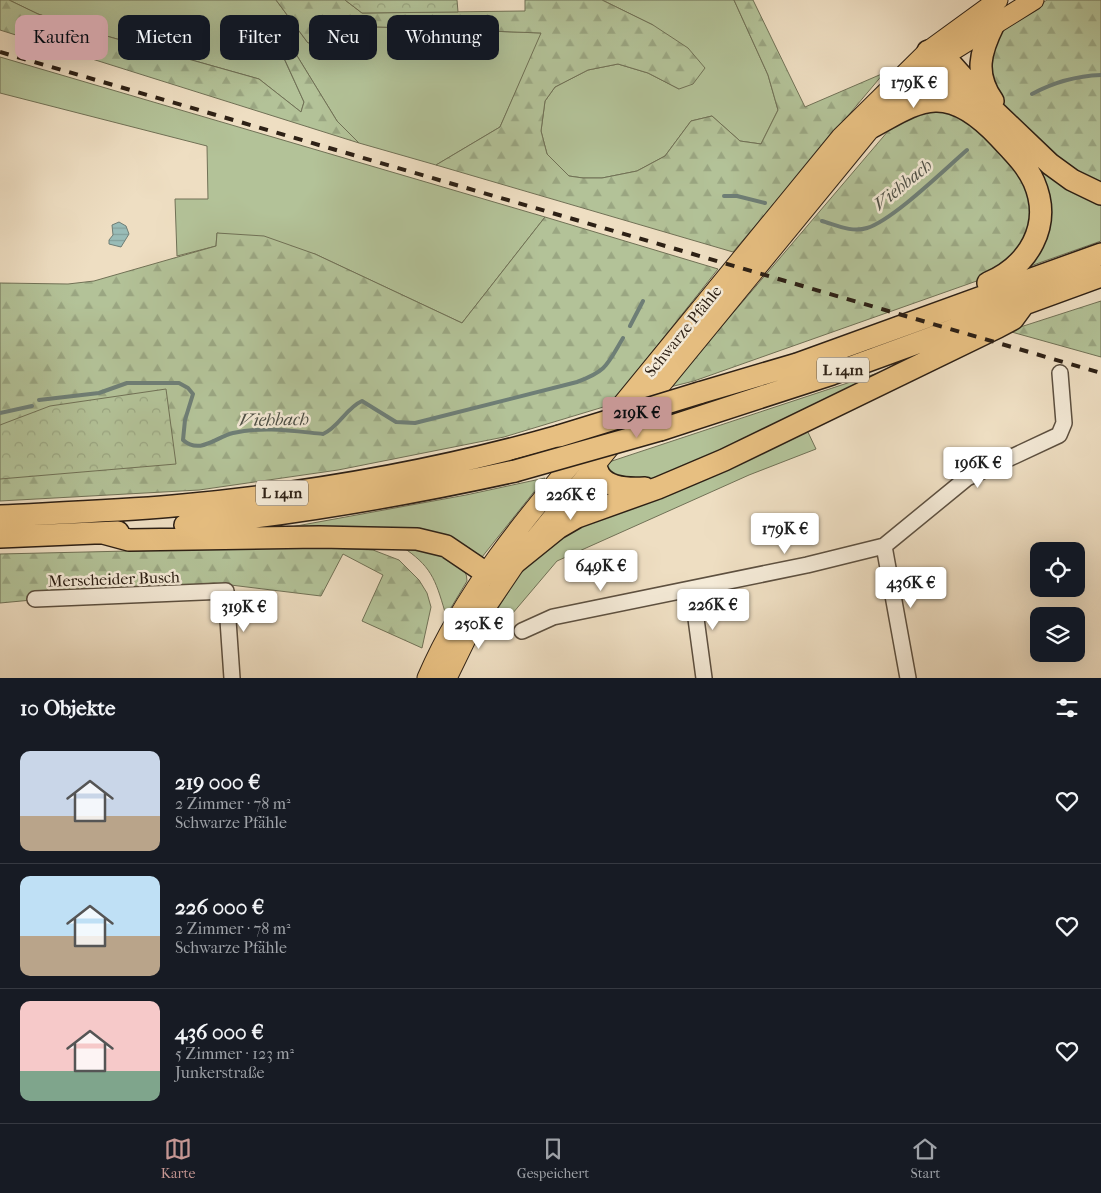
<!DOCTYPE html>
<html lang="de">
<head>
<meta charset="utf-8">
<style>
	body { margin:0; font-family:"IM FELL French Canon",serif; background:#242831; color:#f1f3f6; height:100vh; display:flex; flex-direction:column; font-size:19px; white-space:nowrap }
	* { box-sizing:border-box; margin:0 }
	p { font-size:16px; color:#9ea1a6 }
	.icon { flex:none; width:28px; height:28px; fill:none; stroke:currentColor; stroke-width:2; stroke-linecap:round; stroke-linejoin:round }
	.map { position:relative; height:678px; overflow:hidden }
	.drawer { display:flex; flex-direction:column; background:#171b24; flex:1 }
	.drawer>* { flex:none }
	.hud { position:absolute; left:15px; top:15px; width:500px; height:45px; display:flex; gap:10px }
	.fabs { position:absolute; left:1030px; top:542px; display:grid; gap:10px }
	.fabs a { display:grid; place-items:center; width:55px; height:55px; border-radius:10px; background:#171b24; box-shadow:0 5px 20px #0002; font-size:25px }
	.price { position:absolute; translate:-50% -42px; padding:0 11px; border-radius:5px; background:#fff; color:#222; font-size:16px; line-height:32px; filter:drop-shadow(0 1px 2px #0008) }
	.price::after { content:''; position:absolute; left:50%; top:30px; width:15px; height:11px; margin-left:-8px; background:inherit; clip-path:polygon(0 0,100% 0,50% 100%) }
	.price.on { background:#c59692; color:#111 }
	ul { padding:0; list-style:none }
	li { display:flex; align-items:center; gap:15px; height:125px; padding:0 20px }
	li+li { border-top:1px solid #363941 }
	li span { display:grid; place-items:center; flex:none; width:140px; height:100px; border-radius:10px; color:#555 }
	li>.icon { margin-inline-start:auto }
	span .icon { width:60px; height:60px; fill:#fffc; stroke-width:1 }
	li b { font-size:21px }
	h2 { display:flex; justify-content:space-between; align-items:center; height:60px; padding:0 20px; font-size:21px }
	.chip { padding:0 18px; border-radius:10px; background:#171b24; box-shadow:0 5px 20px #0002; font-size:18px; line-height:45px }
	.chip.on { background:#c59692; color:#111 }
	.tabs { display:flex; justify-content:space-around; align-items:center; height:70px; border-top:1px solid #363941; background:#171b24; font-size:14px; color:#9ea1a6 }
	.tabs a { display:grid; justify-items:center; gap:2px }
	.tabs .on { color:#c59692 }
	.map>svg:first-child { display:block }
	.grass { fill:#b3c298; stroke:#707156 }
	.forest { fill:url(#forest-firs); stroke:#707156 }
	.park { fill:url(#park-crowns); stroke:#707156 }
	.water { fill:url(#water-rules); stroke:#6e7e76 }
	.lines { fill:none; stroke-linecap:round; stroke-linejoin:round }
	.stream { stroke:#6e7e76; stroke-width:4 }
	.minor-casing { stroke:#5d5040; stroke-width:18 }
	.major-casing { stroke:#2d2015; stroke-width:21 }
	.highway-casing { stroke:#2d2015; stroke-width:24 }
	.minor { stroke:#f4ead7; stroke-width:15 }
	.major { stroke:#e7bf81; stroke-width:19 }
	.highway { stroke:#e7bf81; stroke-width:21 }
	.rail { stroke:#2d2015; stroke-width:4; stroke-dasharray:9 9; stroke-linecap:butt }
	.highway-bridge-casing { stroke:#2d2015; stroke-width:24; stroke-linecap:butt }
	.highway-bridge { stroke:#e7bf81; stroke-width:21 }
	.labels { text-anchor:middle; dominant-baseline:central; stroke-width:5; stroke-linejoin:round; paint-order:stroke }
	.shield { fill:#f4ead7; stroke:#695d4f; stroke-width:1 }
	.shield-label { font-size:15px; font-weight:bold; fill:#2d2015 }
	.street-label { font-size:16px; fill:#2d2015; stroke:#f4ead7 }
	.water-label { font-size:18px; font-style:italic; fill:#4d4f46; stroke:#f4ead7 }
</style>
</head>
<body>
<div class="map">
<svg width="1101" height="678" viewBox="0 0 1101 678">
	<defs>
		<pattern id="forest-firs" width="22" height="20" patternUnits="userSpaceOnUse" patternTransform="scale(1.25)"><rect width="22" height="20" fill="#b3c298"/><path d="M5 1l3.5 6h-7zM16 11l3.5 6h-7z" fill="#9aa682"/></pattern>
		<pattern id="park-crowns" width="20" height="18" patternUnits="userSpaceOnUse" patternTransform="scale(1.25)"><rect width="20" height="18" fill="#b3c298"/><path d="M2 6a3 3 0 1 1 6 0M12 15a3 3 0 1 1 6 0" fill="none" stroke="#9aa682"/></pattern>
		<pattern id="water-rules" width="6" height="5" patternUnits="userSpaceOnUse" patternTransform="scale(1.25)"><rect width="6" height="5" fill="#99bcb7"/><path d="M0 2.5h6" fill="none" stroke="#84a19c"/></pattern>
	</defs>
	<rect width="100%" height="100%" fill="#eedec2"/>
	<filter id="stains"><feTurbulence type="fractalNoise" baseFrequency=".004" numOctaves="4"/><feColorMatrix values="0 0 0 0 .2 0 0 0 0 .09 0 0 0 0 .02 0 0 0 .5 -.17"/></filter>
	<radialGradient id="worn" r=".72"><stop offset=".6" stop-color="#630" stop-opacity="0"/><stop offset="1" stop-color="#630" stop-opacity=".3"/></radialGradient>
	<!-- grass -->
	<path class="grass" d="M9,0H276L308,43L352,26L542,33L500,127L436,165L359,143L337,121L280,28L269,26L304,102L301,112L259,79L110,37L38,14Z
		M602,0H734L768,75L778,110L761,144L740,141L712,116L691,121L665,156L637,171L602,178H583L569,176L547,154L541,131L545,101L555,87L588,70L618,64L648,73L679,89L653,25Z
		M0,57L545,217L462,323L315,254L217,233L216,246L177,256L175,199H208L207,146L0,93Z
		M955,77L1101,198V241L1022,269Z
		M914,361L665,475L643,482L607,473L606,463Z
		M806,428L816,449L749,475L557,561L501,627H486L509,591L506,587L540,546L567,529Z
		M545,478L482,557L466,546L441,537L269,531L466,495Z
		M590,480L623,494L559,519Z
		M401,546C422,551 467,553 467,581L449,611L445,612C435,578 431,566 401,546Z"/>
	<!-- forest -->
	<path class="forest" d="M0,0H9L38,14L110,37L259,79L301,112L304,102L269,25L280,28L337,121L359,143L0,30Z
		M276,0H345L362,13L525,11V0H602L653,25L688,48L705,68L693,84L679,89L648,73L618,64L588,70L555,87L545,101L541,131L547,154L569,176L583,178H602L637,171L665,156L691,121L712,116L740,141L761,144L778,110L768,75L734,0H753L805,107L884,73L733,252L436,165L500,127L541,33L352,26L308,43Z
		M1047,0H1101V183L1077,173L1051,155L1000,104L985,70L1003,28Z
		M916,110L961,112C992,143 1048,184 1027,235C1019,253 1002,265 988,277L694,381L670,387L889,130L905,115Z
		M545,217L718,269L610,405L504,437L338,470L199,490L0,501V283L68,284L94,281L216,246L217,233L264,236L315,254L462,323Z
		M1101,301V357L1008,331Z
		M301,547L373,550L399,560L419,580L427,593L431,607L422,648L362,621L383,575L343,554L321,596L214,583L0,603V554Z"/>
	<!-- park -->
	<path class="park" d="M345,0H457L458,12L362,13Z
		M166,389L176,464L0,479V425L50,406Z"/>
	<!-- water -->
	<path class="water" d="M119,222L126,226L129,234L121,247L109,244V240L113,235L112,225Z"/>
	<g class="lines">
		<!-- stream -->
		<path class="stream" d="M1032,94C1054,82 1075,76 1101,75
			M724,196H737L765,203
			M822,221C836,225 852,233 867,228C893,220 945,169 967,150
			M630,326L643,301
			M39,400L99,393L127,383H179L188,388L193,394L185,420L183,440C200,455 216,437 233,433C263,426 293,431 323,434C339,427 346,408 362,401L396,422L415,423L577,382C607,371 607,365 623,338
			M0,413L32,406"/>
		<!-- minor casing -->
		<g class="minor-casing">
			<path id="minor" d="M884,546L908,678
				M692,589L704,678
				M35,599L226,591L232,678
				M522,631L553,617L807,565L884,546L967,478L1059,435L1064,423L1060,373"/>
		</g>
		<!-- major casing -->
		<g class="major-casing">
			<path id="major" d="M606,424L841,137L928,51L998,0
				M427,678C464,592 525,518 586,447
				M447,678L470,631L520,557L872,127L944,56L1034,0"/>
		</g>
		<!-- highway casing -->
		<g class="highway-casing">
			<path id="highway" d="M993,101C974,74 980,52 994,24
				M970,108L931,68L928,51L944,56L985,102L1050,164L1072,180L1101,194
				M872,127C892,117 912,102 935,101C960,100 983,120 999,137C1012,151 1026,164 1034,182C1053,226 1028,266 988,283
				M699,393L797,364L1101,254
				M603,428C586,471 597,491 645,488
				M660,430L832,374L1101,276
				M0,516C58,513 116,511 173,506C304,494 433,472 559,436
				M185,525C297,514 406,495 515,471
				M103,533L129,540L319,537L417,539L446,546L486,573H497L506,570L558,528L577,517L658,488L724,460L998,327L1013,319L1024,304
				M0,537L118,532"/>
		</g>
		<!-- minor -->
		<use href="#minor" class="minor"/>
		<!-- major -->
		<use href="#major" class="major"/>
		<!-- highway -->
		<use href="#highway" class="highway"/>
		<!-- rail -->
		<path class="rail" d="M0,52L1101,373"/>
		<!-- highway-bridge casing -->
		<g class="highway-bridge-casing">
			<path id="highway-bridge" d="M559,436L699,393
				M515,471L660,430"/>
		</g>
		<!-- highway-bridge -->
		<use href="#highway-bridge" class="highway-bridge"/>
	</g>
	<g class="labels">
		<!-- shield labels -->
		<g class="shield">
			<rect x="817" y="357.5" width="52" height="25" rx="4"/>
			<rect x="256" y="480.5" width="52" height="25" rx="4"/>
		</g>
		<g class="shield-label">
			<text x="843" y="370">L 141n</text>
			<text x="282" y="493">L 141n</text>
		</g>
		<!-- street labels -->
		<g class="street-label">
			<text transform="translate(683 331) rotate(-51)">Schwarze Pfähle</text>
			<text transform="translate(114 579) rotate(-2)">Merscheider Busch</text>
		</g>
		<!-- water labels -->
		<g class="water-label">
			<text transform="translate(903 185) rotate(-39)">Viehbach</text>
			<text transform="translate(274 420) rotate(-1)">Viehbach</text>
		</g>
	</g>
	<rect width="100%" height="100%" filter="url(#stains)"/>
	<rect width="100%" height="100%" fill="url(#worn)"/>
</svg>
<div class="fabs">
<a><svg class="icon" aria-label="locate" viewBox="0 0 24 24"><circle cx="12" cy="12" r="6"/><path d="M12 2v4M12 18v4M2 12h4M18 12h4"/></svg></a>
<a><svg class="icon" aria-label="layers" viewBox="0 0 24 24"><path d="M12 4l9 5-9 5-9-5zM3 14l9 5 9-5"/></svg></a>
</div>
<b class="price" style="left:914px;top:109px">179K €</b>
<b class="price on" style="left:637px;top:439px">219K €</b>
<b class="price" style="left:978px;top:489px">196K €</b>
<b class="price" style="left:571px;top:521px">226K €</b>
<b class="price" style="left:785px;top:555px">179K €</b>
<b class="price" style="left:601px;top:592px">649K €</b>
<b class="price" style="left:911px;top:609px">436K €</b>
<b class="price" style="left:713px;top:631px">226K €</b>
<b class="price" style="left:244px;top:633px">319K €</b>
<b class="price" style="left:479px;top:650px">250K €</b>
<div class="hud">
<a class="chip on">Kaufen</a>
<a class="chip">Mieten</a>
<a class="chip">Filter</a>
<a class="chip">Neu</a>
<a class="chip">Wohnung</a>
</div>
</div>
<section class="drawer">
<h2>10 Objekte<svg class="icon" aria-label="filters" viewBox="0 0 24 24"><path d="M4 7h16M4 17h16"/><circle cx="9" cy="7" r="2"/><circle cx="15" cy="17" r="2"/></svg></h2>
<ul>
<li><span style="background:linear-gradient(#c9d6e8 65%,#b9a48a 0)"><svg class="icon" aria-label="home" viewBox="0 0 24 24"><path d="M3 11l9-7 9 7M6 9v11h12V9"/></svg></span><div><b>219 000 €</b><p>2 Zimmer · 78 m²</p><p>Schwarze Pfähle</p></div><svg class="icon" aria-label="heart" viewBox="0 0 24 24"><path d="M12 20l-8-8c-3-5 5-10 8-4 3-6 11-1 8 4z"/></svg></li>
<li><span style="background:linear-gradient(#bfe0f5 60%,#b9a48a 0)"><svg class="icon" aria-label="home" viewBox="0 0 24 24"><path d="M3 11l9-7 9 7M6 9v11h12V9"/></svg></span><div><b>226 000 €</b><p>2 Zimmer · 78 m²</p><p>Schwarze Pfähle</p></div><svg class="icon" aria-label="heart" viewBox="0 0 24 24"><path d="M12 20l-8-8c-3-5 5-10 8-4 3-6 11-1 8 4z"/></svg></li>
<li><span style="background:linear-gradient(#f6c9c9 70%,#7fa58c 0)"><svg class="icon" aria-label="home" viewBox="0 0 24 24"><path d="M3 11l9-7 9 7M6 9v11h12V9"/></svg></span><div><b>436 000 €</b><p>5 Zimmer · 123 m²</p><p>Junkerstraße</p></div><svg class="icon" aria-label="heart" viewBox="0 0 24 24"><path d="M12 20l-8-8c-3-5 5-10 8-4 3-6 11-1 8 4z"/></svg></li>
</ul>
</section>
<nav class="tabs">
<a class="on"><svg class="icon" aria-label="map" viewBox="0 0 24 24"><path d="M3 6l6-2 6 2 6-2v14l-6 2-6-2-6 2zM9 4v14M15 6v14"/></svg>Karte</a>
<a><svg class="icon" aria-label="saved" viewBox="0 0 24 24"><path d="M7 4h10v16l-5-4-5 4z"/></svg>Gespeichert</a>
<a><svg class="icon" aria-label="home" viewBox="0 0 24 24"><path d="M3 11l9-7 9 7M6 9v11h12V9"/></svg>Start</a>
</nav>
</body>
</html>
